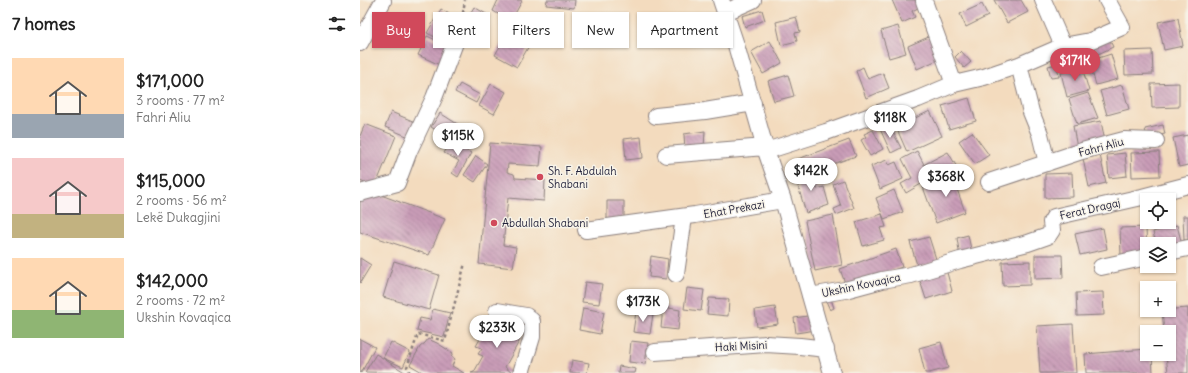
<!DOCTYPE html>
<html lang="en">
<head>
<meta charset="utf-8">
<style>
	body { margin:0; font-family:Delius,sans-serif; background:#f6f6f6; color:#222; height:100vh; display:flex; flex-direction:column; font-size:15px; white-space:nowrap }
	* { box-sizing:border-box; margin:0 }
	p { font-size:13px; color:#767676 }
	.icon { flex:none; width:22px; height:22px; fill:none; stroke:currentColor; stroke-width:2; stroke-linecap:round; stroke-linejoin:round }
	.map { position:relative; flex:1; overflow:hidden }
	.sheet { display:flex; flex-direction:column; background:#fff; width:360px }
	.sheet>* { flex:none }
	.top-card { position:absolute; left:12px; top:12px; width:380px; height:36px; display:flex; gap:8px }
	.tools { position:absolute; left:780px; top:193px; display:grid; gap:8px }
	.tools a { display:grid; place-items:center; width:36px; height:36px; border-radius:0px; background:#fff; box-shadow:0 1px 3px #0004; font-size:20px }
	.price { position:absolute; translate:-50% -34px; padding:0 9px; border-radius:14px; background:#fff; color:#222; font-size:13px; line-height:26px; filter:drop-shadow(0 1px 2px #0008) }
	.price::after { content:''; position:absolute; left:50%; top:24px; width:12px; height:9px; margin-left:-6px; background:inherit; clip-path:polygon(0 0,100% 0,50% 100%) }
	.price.on { background:#d1495b; color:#fff }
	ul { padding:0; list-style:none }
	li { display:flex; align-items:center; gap:12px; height:100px; padding:0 12px }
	li span { display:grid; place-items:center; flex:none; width:112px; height:80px; border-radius:0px; color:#555 }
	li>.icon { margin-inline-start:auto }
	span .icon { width:48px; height:48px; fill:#fffc; stroke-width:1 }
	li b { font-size:17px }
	h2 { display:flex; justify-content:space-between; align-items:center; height:48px; padding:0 12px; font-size:17px }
	.pill { padding:0 14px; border-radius:0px; background:#fff; box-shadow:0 1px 3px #0004; font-size:14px; line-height:36px }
	.pill.on { background:#d1495b; color:#fff }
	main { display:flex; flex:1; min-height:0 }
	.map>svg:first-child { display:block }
	.building { fill:url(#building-back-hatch) }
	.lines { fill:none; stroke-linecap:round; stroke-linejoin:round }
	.minor-casing { stroke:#8a7e7c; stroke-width:18 }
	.path { stroke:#8a7e7c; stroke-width:2.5; stroke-dasharray:3 3; stroke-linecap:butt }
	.minor { stroke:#fff; stroke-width:16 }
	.poi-dot { fill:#d1495b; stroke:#f7f3e8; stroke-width:1.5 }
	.labels { text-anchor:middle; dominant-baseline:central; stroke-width:3; stroke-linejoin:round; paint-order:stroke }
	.street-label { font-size:11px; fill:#22223b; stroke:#f7f3e8 }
	.poi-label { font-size:11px; fill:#22223b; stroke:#f7f3e8; text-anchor:start }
</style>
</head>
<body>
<main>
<section class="sheet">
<h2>7 homes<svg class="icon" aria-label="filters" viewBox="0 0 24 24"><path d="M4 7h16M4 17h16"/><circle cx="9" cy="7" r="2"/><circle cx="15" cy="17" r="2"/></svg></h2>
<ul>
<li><span style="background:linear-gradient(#ffd9b3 70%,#9aa5b1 0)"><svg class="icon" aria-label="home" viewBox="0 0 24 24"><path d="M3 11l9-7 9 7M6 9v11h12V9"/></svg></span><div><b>$171,000</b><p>3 rooms · 77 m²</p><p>Fahri Aliu</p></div></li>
<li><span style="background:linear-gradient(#f6c9c9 70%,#c2b280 0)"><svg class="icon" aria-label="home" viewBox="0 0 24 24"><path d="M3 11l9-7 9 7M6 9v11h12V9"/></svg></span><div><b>$115,000</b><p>2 rooms · 56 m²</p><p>Lekë Dukagjini</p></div></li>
<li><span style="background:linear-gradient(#ffd9b3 65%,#8fb573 0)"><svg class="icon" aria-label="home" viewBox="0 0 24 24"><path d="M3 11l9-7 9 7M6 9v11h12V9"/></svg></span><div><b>$142,000</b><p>2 rooms · 72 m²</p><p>Ukshin Kovaqica</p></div></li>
</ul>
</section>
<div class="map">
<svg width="828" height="373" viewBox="0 0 828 373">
	<defs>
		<pattern id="building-back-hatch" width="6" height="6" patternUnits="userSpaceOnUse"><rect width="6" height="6" fill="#c99cb7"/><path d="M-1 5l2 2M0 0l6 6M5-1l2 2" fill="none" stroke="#a37f96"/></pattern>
	</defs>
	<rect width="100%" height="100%" fill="#f7f3e8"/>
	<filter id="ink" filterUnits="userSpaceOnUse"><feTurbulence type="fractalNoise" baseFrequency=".025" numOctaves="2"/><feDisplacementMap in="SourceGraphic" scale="8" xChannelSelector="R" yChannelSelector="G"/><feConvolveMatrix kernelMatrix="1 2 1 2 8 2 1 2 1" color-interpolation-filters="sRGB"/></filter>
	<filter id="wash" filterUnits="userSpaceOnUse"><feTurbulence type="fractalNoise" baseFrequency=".012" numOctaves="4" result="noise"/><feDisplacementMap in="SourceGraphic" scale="16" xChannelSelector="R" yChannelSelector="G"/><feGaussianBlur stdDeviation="0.9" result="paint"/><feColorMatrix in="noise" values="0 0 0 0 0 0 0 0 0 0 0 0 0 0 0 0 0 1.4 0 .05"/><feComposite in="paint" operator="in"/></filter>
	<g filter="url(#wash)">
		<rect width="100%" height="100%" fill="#f3dbbe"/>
		<g id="blocks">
			<!-- building -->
			<path class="building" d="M138,0H160L162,1L151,21L133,11Z
				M187,0H215L214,8L186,5Z
				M532,0H560L562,6L552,11L555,17L542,23Z
				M634,0H661L668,12L647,23Z
				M622,4L628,16L606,27L600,14Z
				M114,7L128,15L120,30L105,22Z
				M81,9L94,17L81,40L67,33Z
				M402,10L405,20L385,27L382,16Z
				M181,12L188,14L181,37L174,35Z
				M436,17L440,32L435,33L437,41L421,45L416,22Z
				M818,18L823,46L804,50L798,22Z
				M538,26L546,53L529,58L521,31Z
				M148,32L170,44L157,67L135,55Z
				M67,36L89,46L80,65L58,55Z
				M571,36L580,59L557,69L548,46Z
				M748,36L753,47L738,54L733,43Z
				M410,41L422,63L403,74L391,52Z
				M792,50L793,74L765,75L764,51Z
				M601,51L611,62L604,68L595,57Z
				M751,54L758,79L736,85L729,61Z
				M697,64L699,77L691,78L688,66Z
				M503,67L508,79L523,73L529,88L506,98L496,71Z
				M722,67L729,91L707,97L701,73Z
				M428,75L434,96L414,101L408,81Z
				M819,83V107L792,108L791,84Z
				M100,84L120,95L116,103L95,92Z
				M131,84L146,92L134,114L119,106Z
				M762,85L769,109L747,115L740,91Z
				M728,93L738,118L717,124L709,99Z
				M609,98L616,121L589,129L582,106Z
				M570,111L582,136L547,152L536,127Z
				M31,112L55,122L49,137L25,127Z
				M80,113L102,127L93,141L71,127Z
				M741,121L745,142L717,148L713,126Z
				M5,124L36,136L15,187L0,181V136Z
				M529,124L541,148L531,153L520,129Z
				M803,125L805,134L787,137L785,129Z
				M513,130L523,149L510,156L501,140L506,137L504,134Z
				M345,131L344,148L325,150L324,134Z
				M612,132L629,155L615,164L599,141Z
				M828,135V165L819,167L813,138Z
				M281,137L283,158L266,160L264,139Z
				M489,140L496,156L470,165L468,160L434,173L430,162Z
				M91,142L111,153L98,177L92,173L99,161L84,153Z
				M130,143L182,147L180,166L148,164L147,172L154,174L155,178L185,180L184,201L148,198L143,245L156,247L153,268L119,264Z
				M557,151L571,178L546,193L541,184L552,178L542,159Z
				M588,152L598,169L574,182L565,164Z
				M799,152L800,176L772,177L771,153Z
				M765,153L767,176L749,178L747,155Z
				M740,155L746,183L729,187L723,159Z
				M116,156L127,164L115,182L104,175Z
				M527,160L529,165L536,162L543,179L520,189L511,166Z
				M453,170L455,177H454L457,189L464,187L469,205L446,213L435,176Z
				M601,173L606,186L597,189L605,212L576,223L563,187Z
				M712,173L713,197L685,198V174Z
				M483,180L494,208L476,215L474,209L481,206L473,184Z
				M534,190L543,212L524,219L516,198Z
				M13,192L85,219L69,255L0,232V197Z
				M247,201H264V222H247Z
				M522,214L526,227L520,228L524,240L503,246L496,222Z
				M473,215L482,265L455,271L445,221Z
				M823,216H828V240H824Z
				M817,225L822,245L796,244L793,232Z
				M786,227L787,255L761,256L760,228Z
				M743,228L747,249L720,255L715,234Z
				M608,235L612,254L600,257L597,238Z
				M569,237L577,262L558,268L550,242Z
				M536,249L542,267L486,286L480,269Z
				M675,255H702L703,278L675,279Z
				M291,256L308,259L306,279L289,277Z
				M0,258L11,265L0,283Z
				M34,261L79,275L69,310L23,297Z
				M670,261V285L643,286L642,262Z
				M586,269L592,291L566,299L559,278Z
				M225,282L242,284L239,304L222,302Z
				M327,288L344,290L341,311L324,309Z
				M743,292L744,315L717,316L716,293Z
				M349,298L369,299L368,316L347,314Z
				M471,299L474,308L470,310L466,301Z
				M303,307L320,310L318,330L301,328Z
				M415,307L418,324L397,327L395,310Z
				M223,308L244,312L240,334L219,330Z
				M828,308V373H808L806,354H809V332H804L802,310Z
				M73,309L90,313L84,337L57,331L60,318L70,320Z
				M276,312L293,314L290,334L273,332Z
				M454,315L456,330L436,333L434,318Z
				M136,321L158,334L161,338L145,367L152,373H111L114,372L123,356L118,354L122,348L116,346L130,322Z
				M713,324L716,373H680L677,326Z
				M0,339L15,347L1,373L0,372Z
				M68,339L77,343L93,353L91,356L95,359L92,366L104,373H64L50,365L60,347L65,343Z
				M271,341L288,343L285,364L269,362Z
				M31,342L50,352L43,367L23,358Z
				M581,342L588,368L569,373H565L559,348Z
				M787,349V354H792L793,373H726L725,354Z
				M16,354L21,357L46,373L5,372Z
				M212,360L229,363L227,373H210Z
				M259,366L276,369L275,373H258Z"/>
		</g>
	</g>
	<g filter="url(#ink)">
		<use href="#blocks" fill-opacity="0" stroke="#8a7e7c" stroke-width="1"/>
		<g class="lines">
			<!-- minor casing -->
			<g class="minor-casing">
				<path id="minor" d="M361,0L376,45L406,151L423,200L472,373
					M683,0L703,46
					M564,1L594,84
					M366,12L393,0
					M0,43L23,1
					M659,65L671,112L680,134L687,163
					M296,116L345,111L393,103
					M406,151L466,132L558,99L594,84L624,77L659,65L703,46L730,41L762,27L747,0
					M306,155L405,147
					M629,182L722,151L764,140L796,141
					M0,193L37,183L49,151L74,98L101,27
					M226,230L335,215L423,200
					M809,252L828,248
					M741,267L787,257
					M316,274L324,217
					M450,296L485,290L522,280L551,275L600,260L668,243L688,236L692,230L691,222L694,217L782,197L828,185
					M137,311L166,316L172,321V337L161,373
					M295,352L406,344L440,346L466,349"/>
			</g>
			<!-- path -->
			<path class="path" d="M103,13L105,0
				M50,373L47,367L58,334L85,341L105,263"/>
			<!-- minor -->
			<use href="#minor" class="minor"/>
		</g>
	</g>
	<!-- markers -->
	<g class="poi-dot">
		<circle cx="180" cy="177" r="4"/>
		<circle cx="134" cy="223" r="4"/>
	</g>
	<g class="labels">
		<!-- street labels -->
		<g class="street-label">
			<text transform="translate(741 147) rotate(-15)">Fahri Aliu</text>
			<text transform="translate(374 209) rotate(-10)">Ehat Prekazi</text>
			<text transform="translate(730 209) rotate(-13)">Ferat Dragaj</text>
			<text transform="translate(501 285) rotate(-12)">Ukshin Kovaqica</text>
			<text transform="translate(381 346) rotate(-3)">Haki Misini</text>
		</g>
		<!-- poi labels -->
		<g class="poi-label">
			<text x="188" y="171">Sh. F. Abdulah<tspan x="188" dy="13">Shabani</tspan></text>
			<text x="142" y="223">Abdullah Shabani</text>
		</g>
	</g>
</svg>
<div class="tools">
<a><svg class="icon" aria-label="locate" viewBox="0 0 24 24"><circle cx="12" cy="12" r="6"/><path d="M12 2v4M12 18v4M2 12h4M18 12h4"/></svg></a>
<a><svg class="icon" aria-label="layers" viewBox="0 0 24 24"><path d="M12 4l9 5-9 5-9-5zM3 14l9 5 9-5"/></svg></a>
<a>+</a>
<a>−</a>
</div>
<b class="price on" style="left:715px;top:82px">$171K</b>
<b class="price" style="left:530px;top:139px">$118K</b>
<b class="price" style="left:98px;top:157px">$115K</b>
<b class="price" style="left:451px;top:192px">$142K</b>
<b class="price" style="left:586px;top:198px">$368K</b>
<b class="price" style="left:283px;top:323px">$173K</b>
<b class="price" style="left:137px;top:349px">$233K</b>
<div class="top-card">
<a class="pill on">Buy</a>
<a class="pill">Rent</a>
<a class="pill">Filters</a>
<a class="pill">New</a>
<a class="pill">Apartment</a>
</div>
</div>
</main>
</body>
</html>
